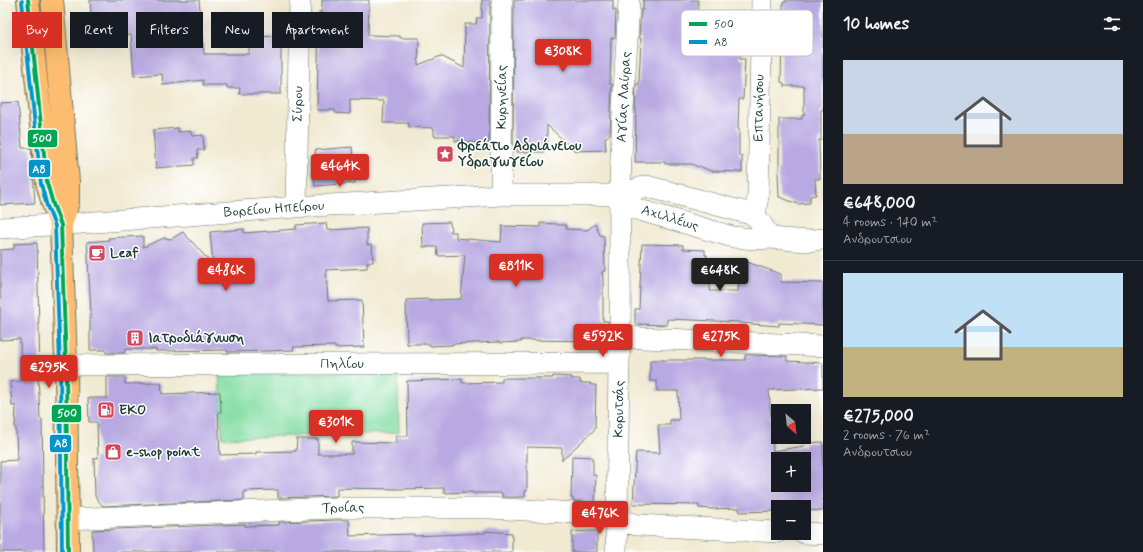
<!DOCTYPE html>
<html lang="en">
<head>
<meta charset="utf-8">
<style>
	body { margin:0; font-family:Mynerve,sans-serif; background:#242831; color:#f1f3f6; height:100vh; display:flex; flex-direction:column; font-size:15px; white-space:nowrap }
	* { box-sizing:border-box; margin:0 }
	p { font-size:13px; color:#9ea1a6 }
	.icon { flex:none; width:22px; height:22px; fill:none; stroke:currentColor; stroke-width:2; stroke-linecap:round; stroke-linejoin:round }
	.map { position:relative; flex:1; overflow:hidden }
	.side { display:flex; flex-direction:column; background:#171b24; width:320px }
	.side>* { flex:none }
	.hud { position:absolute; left:12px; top:12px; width:380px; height:36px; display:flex; gap:8px }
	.needle { width:26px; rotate:152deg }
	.controls { position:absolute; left:771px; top:404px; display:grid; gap:8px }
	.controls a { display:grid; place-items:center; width:40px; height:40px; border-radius:0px; background:#171b24; box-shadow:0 4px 16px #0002; font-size:20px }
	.price { position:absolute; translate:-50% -34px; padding:0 9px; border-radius:4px; background:#d93025; color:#fff; font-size:13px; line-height:26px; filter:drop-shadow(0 1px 2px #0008) }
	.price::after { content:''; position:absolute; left:50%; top:24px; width:12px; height:9px; margin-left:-6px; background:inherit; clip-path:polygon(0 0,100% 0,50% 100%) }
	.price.on { background:#222; color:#fff }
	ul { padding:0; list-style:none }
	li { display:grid; align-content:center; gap:8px; height:212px; padding:0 20px }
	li+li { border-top:1px solid #363941 }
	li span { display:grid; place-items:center; height:124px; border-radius:0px; color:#555 }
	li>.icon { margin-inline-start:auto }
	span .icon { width:72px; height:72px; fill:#fffc; stroke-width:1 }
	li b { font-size:17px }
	h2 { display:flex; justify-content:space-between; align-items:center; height:48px; padding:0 20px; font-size:17px }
	.chip { padding:0 14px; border-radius:0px; background:#171b24; box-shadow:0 4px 16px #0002; font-size:14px; line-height:36px }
	.chip.on { background:#d93025; color:#fff }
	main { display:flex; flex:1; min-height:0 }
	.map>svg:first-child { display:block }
	.green { fill:#84dea4; stroke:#528e6c }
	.building { fill:#b8a9e2; fill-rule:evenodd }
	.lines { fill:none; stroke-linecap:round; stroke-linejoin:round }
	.minor-casing { stroke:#687a6c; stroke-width:22 }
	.major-casing { stroke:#687a6c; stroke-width:24 }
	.minor { stroke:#fff; stroke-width:21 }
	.major { stroke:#fcbd6f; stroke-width:22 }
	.bus-1-casing { stroke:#fff; stroke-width:7 }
	.bus-2-casing { stroke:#fff; stroke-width:7 }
	.bus-1 { stroke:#00a651; stroke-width:4 }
	.bus-2 { stroke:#0095c8; stroke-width:4 }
	.labels { text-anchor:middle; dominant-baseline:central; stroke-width:3; stroke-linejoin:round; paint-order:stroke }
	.street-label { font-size:14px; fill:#1f3d34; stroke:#fff }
	.poi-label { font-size:14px; font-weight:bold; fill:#1f3d34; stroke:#fff; text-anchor:start }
	.key { fill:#fff; stroke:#bcc5c2; stroke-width:1 }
	.key-label { font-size:11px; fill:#1f3d34 }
	.line-badge { stroke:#fff; stroke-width:1.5 }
	.badge-label { font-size:11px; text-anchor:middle; font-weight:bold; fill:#fff }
</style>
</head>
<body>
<main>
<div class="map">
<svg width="823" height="552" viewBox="0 0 823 552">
	<rect width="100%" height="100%" fill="#fff"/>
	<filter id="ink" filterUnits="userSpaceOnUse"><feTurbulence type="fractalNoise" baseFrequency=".025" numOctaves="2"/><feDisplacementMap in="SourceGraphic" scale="8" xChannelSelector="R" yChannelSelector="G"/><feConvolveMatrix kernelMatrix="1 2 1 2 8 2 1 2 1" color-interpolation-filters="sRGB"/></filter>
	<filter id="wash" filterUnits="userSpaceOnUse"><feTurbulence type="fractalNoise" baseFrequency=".012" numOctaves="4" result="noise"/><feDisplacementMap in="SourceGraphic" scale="16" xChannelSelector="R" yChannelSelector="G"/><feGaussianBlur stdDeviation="0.9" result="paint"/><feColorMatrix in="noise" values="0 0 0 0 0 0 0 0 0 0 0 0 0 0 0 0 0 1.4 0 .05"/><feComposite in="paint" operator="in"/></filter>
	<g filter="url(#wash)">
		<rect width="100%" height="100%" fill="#f1ead3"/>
		<!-- green -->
		<path class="green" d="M219,373H398L399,433L222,438Z"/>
		<g id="blocks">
			<!-- building -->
			<path class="building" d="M90,0H199L204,54H249V40H253V37L277,36L278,39L281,38V94H239L240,88H227V85H203V80L163,85L162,74L134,76L131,35L93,38Z
				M322,0H369L368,35L400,36V38H419L418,65L441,56L464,68L465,24H476L477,18H482V0H490L489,143L466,142V141H455V136H434V128L409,127V123H383L384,101L350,100V114L335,113V110H317L319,12H322Z
				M514,0H613V10H616L615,38H611L610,84H612L610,134L605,138L606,150L575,151L547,125V146H545L544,152H517V146H514L513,143Z
				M643,0H698L697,38L741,40L740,59H745L743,99H739L738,129H739V156H742V172L711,171L699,166L698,167L692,164H665V162H635L636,109L635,110L636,84H639V82L641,38H639L641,10H643Z
				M786,0H823V110H821V140H819L820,179H815L816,195L810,196V203L798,204L779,197L778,171H779V119H802V115H804V86H784V83L781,82L782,33H783V2H786Z
				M18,102L22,148H31L35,203L0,205V103Z
				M178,128V132L191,131L192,136L203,135L204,150H197L198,158H194V165L156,168L153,130Z
				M352,147L355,183L315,186L313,170H317L315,150Z
				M450,222L451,232H456V238L501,242L502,226L540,227V223L557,224V225H566V229L587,230L595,224L600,235L604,236L605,271H603L602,272L603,278V321H608L607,341L521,340V342L499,343V342L452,344V345L430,346V344H407L406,300L429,299V300L461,299L465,255L438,256L437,247H423L422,223Z
				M326,223L327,230L367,228V245H372L373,262H367V268L326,270L328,301L362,300L364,347L335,348V346L293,347L294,350L268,351L227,352V350L156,351V349H125V353H106V350H90V312H91L87,242L109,240L108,238L143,236V247L164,238L171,239L183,232L213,265L210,232L244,229V233L296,229V225Z
				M37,243L40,374H38L40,419H42L44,552H0V461L17,460L16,428L15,427L16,406H12L10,382L21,381L20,339L0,340V250L14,249V244Z
				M642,244L683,245V249L705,250V255H707L706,266H710V291H738L741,260L781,274V282L823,283V325L779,323V326L739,323V322L667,319V325L635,324V309H639Z
				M745,355L787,356V361L823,363V388L769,390L773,451L804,446V443L823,442V511L804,510V507H778V511L740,512L739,508L712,509L699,508V505L633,504L636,452L660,453L658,425H670V420H679L678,391H657V381H650V360H745ZM778,459H804V485H778Z
				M553,376L572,377V379H580V383H591L590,385H596L595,429L562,460V448L527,447V491H525V497H502V493H472V492L444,493V488L399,489L337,488V496L278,498V490L244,491V500L103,506L97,499L95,496L94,458H98L97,422H89L88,398H107V377H125V384L161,383L162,394L220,392L221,412H218L220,455L256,454V452L296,451L297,439H318V454H352V442L396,443V436H408L407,381L462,379V383L502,382V378H553Z
				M572,456L592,457V461H593V475H596L595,502L573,501V498H571Z
				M337,520H349L350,536L414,534V536L485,533V531L512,533V552H93L92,530L245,524V526L279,525V522Z
				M594,531H597V552H572V532Z"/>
		</g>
	</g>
	<g filter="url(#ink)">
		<use href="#blocks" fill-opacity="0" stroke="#687a6c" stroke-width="1"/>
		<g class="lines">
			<!-- minor casing -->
			<g class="minor-casing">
				<path id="minor" d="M501,195L502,0
					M620,195L636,209L733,237L755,239L771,238L807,241L823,239
					M296,207L300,0
					M755,215L758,196L762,0
					M0,228L82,223L296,207L501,195H620L646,186L755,215L771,238
					M620,337L823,346
					M66,365L619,363
					M67,519L335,508H490L595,514L637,525L778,532
					M804,533L823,534
					M616,552L617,520L619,363C622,307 619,250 620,194C621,129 626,64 629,0"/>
			</g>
			<!-- major casing -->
			<g class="major-casing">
				<path id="major" d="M28,0L47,183L53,204L61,225
					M52,0L68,182V202L61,225L66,365L68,552"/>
			</g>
			<!-- minor -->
			<use href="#minor" class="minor"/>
			<!-- major -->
			<use href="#major" class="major"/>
			<!-- bus-1 casing -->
			<g class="bus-1-casing">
				<path id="bus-1" d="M28,0L47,183L53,204L61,225L66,365L68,552"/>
			</g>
			<!-- bus-2 casing -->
			<g class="bus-2-casing">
				<path id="bus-2" d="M22,1L41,184L47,206L55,226L60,365L62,552"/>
			</g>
			<!-- bus-1 -->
			<use href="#bus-1" class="bus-1"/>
			<!-- bus-2 -->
			<use href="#bus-2" class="bus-2"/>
		</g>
	</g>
	<!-- icons -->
	<defs>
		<g id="sight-square" transform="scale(0.9)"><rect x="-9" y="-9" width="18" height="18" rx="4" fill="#d1495b" stroke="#fff"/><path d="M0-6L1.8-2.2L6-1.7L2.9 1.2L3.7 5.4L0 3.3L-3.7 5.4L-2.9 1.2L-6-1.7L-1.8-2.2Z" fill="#fff"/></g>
		<g id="cafe-square" transform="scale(0.9)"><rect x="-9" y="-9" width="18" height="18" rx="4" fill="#d1495b" stroke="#fff"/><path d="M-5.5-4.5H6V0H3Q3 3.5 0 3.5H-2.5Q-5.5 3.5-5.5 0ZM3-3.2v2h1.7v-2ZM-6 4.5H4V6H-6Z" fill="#fff"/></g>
		<g id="building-square" transform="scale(0.9)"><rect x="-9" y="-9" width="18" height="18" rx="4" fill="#d1495b" stroke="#fff"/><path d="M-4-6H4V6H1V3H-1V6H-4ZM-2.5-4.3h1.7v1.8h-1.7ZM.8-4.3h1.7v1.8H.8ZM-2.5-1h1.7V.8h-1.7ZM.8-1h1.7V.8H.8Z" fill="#fff"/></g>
		<g id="fuel-square" transform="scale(0.9)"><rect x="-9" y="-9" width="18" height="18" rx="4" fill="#d1495b" stroke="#fff"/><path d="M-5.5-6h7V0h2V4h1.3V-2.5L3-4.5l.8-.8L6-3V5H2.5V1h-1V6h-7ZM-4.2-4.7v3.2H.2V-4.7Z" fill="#fff"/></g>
		<g id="shop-square" transform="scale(0.9)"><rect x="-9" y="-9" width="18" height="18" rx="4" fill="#d1495b" stroke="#fff"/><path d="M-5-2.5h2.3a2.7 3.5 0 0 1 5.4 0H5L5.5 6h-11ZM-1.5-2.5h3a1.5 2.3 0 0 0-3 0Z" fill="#fff"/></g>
	</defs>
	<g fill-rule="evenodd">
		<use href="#sight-square" x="445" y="154"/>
		<use href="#cafe-square" x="97" y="253"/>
		<use href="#building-square" x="135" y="338"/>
		<use href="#fuel-square" x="106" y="410"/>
		<use href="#shop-square" x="113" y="452"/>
	</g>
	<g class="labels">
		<!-- street labels -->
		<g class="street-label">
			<text transform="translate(502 97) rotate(-90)">Κυρηνείας</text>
			<text transform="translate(624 97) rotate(-87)">Αγίας Λαύρας</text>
			<text transform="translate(298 104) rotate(-89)">Σύρου</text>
			<text transform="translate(759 108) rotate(-89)">Επτανήσου</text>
			<text transform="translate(274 209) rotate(-4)">Βορείου Ηπείρου</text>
			<text transform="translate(670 218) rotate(17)">Αχιλλέως</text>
			<text x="342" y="364">Πηλίου</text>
			<text transform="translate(619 409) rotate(-89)">Κορυτσάς</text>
			<text transform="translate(343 508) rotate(-1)">Τροίας</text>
		</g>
		<!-- poi labels -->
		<g class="poi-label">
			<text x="458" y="146">Φρεάτιο Αδριάνειου<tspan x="458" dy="16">Υδραγωγείου</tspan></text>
			<text x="110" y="253">Leaf</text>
			<text x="148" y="338">Ιατροδιάγνωση</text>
			<text x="119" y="410">EKO</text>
			<text x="126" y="452">e-shop point</text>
		</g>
	</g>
	<!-- legend -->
	<rect x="681" y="10" width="132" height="46" rx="6" class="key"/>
	<rect x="689" y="22" width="18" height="4" fill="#00a651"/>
	<rect x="689" y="40" width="18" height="4" fill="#0095c8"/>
	<g class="key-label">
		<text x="714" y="28">500</text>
		<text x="714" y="46">A8</text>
	</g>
	<g class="line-badge">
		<rect x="27" y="129" width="31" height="19" rx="4" fill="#00a651"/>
		<rect x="28" y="159" width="23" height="19" rx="4" fill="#0095c8"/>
		<rect x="51" y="404" width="31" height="19" rx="4" fill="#00a651"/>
		<rect x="49" y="434" width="23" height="19" rx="4" fill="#0095c8"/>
	</g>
	<g class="badge-label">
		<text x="42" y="142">500</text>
		<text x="39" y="173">A8</text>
		<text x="67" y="417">500</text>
		<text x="61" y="447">A8</text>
	</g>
</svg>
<div class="controls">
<a><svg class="needle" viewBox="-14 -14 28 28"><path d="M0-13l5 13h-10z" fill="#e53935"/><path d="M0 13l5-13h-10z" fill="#9ea1a6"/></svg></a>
<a>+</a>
<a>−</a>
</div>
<b class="price" style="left:563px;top:73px">€308K</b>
<b class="price" style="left:340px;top:188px">€464K</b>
<b class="price" style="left:516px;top:288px">€811K</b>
<b class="price" style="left:226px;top:292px">€486K</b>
<b class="price on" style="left:720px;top:292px">€648K</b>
<b class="price" style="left:603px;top:358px">€592K</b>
<b class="price" style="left:721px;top:358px">€275K</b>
<b class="price" style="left:49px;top:389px">€295K</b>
<b class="price" style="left:336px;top:444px">€301K</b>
<b class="price" style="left:600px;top:535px">€476K</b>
<div class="hud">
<a class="chip on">Buy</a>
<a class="chip">Rent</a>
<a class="chip">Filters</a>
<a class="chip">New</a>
<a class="chip">Apartment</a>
</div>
</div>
<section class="side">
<h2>10 homes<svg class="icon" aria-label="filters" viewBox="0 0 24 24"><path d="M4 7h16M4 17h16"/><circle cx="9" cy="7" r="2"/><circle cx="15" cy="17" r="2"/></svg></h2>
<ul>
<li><span style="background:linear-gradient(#c9d6e8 60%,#b9a48a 0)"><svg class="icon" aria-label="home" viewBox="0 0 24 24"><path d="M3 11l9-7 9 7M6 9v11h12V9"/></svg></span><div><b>€648,000</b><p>4 rooms · 140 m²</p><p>Ανδρουτσιου</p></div></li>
<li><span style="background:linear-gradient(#bfe0f5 60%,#c2b280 0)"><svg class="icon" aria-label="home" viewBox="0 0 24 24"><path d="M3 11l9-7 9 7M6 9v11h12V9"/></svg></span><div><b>€275,000</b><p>2 rooms · 76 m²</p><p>Ανδρουτσιου</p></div></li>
</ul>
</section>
</main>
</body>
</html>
